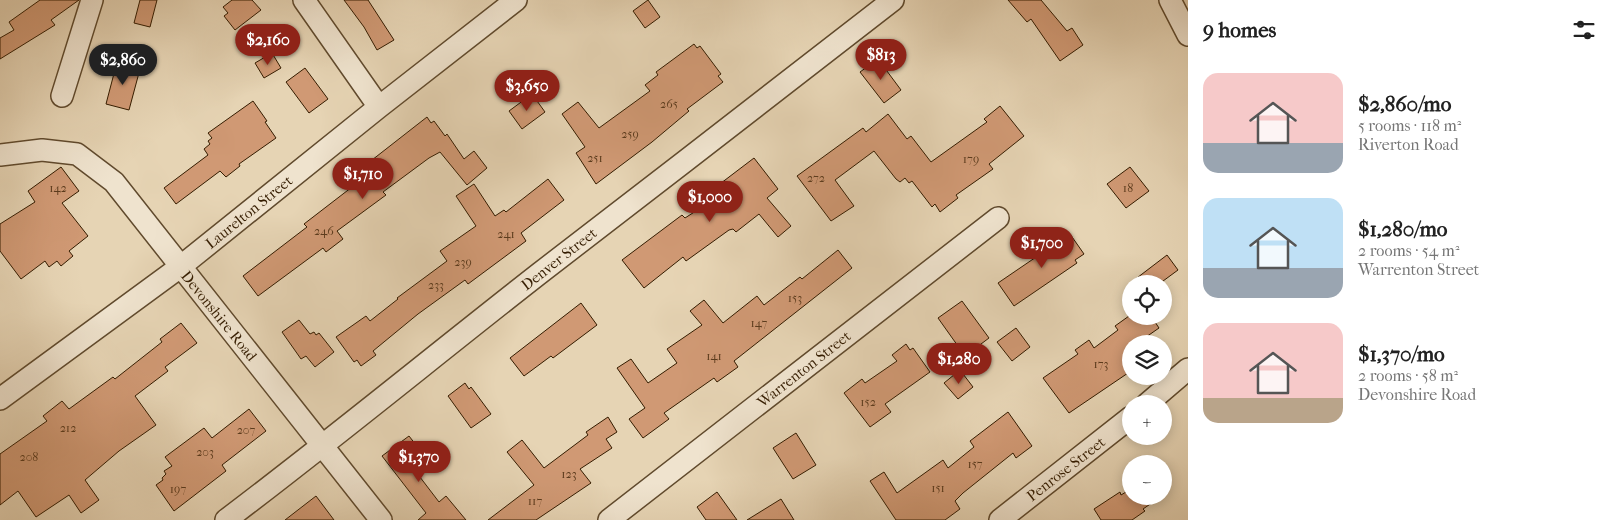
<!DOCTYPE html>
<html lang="en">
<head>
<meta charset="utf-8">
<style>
	body { margin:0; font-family:"IM FELL French Canon",serif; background:#f2f2f2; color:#222; height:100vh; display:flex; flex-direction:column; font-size:19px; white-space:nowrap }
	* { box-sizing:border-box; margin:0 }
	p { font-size:16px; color:#767676 }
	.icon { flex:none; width:28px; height:28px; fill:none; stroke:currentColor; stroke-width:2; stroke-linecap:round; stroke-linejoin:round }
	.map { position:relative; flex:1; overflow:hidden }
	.sheet { display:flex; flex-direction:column; background:#fff; width:425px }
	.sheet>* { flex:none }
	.fabs { position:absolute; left:1122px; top:275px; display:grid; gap:10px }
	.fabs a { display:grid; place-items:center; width:50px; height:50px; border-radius:50%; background:#fff; box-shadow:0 2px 12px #0003; font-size:25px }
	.price { position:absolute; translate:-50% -42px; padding:0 11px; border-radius:18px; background:#8f2418; color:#fff; font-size:16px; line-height:32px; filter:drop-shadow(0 1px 2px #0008) }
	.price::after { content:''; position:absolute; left:50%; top:30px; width:15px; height:11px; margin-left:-8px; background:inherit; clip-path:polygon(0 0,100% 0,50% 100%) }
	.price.current { background:#222; color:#fff }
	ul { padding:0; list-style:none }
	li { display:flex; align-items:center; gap:15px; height:125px; padding:0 15px }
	li span { display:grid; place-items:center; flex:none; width:140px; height:100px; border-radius:15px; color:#555 }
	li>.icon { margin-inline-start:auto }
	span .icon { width:60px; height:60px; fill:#fffc; stroke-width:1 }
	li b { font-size:21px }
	h2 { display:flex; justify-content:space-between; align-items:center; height:60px; padding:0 15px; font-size:21px }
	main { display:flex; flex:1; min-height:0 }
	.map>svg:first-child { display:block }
	.building { fill:#d09974; stroke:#341c00 }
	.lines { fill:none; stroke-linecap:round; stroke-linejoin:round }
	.street-casing { stroke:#604a2d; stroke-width:24 }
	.street { stroke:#efe3ce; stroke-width:21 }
	.labels { text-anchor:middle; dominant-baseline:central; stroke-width:4; stroke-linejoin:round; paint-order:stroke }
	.number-label { font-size:12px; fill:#5b3b1d }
	.street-label { font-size:15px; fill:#341c00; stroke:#efe3ce }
</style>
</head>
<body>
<main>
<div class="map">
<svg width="1188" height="520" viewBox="0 0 1188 520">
	<rect width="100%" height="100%" fill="#e6d4b4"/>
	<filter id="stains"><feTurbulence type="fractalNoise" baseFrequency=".004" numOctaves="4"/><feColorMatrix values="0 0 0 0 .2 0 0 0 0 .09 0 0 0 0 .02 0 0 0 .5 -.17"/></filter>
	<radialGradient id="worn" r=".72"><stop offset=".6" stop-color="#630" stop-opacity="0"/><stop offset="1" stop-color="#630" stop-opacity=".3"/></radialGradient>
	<!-- building -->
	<path class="building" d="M40,0H79L51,20L55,25L0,59V38L14,30L9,22Z
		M140,0H157L150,27L134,23Z
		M232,0H252L261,10L235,30L224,16L228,13L223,7Z
		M344,0H368L394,40L377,50L364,27Z
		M648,0L660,17L645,28L633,11Z
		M1008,0H1041L1067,31L1072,28L1083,45L1060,61L1031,19L1027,22Z
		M694,44L697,48L700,46L721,74L718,76L723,82L687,109L689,111L652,142L596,184L576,153L585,147L562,114L578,102L599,128L650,91L645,85L658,75L656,72Z
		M272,53L281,68L264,78L255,63Z
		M878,59L901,90L884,103L860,72Z
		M117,62L140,69L129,110L106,104Z
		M305,68L328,99L309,113L286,82Z
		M532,94L545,112L522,129L509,111Z
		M253,101L267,121L265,122L276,138L239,164L240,166L226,177L220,171L176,204L164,188L208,155L204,149L210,144L208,141L212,138L208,133Z
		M1000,106L1024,136L989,164L993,169L956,195L958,198L940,212L935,204L932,207L912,181L909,183L905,178L900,182L896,179L874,151L835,180L854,206L831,221L797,176L863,128L866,132L888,114L907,139L911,136L931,162L987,122L984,119Z
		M427,117L431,123L434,121L445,136L447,134L464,159L474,151L487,168L467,185L440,152L429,158L383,192L386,195L337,231L343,239L326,252L323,248L258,296L243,276L307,227L304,224L378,167L372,160Z
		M754,158L778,189L767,198L791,226L778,237L759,214L736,232L733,229L729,230L686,261L683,257L644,288L622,260L682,215L685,218L713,200L708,193Z
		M61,167L79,191L62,203L88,236L69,251L73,256L61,266L57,261L49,267L45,261L21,279L0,251V224L35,202L28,191Z
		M1130,167L1149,191L1126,208L1107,184Z
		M548,179L564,200L521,233L526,241L468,284L465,280L418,314L373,351L376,355L361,366L357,360L354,362L336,337L366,316L370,321L398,299L397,298L447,261L440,251L476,226L456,196L474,184L495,216L504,210L506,212Z
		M1070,234L1084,254L1075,260L1077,263L1014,306L998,283L1042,253L1040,250L1054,239L1057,243Z
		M838,250L852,268L734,361L738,367L717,382L714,378L664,413L669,419L643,438L629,419L645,408L617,368L631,359L648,383L677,363L667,349L702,325L690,311L704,300L723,323L757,296L764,305L800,277L802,279Z
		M1167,255L1178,270L1159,284H1129Z
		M962,301L989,338L965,356L938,318Z
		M581,303L597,325L553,358L551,356L524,376L510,358Z
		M1129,316H1151L1159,328L1136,344H1131V371L1069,413L1043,378L1078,354L1075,350L1089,340L1094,348L1118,330L1115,326Z
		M299,320L310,334L314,332L316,335L319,333L334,352L315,367L306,356L301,359L282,332Z
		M181,323L197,343L165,367L168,371L135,396L156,425L119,451L85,480L99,500L81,513L69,495L36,517L18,491L0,505V454L47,421L43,416L62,401L69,409L113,377L115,379L162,342L160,339Z
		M1016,328L1030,347L1012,361L997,342Z
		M906,344L910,350L913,348L930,372L885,404L891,412L870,427L844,393L862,379L865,383L897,361L892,355Z
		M960,370L973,387L958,399L944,383Z
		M465,383L469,389L471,387L491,414L471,428L448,396Z
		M249,409L266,431L222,465L226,471L174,511L156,485L163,480L162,478L166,474L164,471L172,466L165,457L204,428L212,438Z
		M1008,412L1032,446L1016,458L1013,453L963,493L955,501L960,509L945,520H896L870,481L884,472L897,493L943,460L948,468L974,447L970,441Z
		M608,417L617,432L606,439L612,448L580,469L591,483L536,520H488L534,485L507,452L522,440L544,468L588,435L586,432Z
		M796,433L816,465L793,479L773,448Z
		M409,436L423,454L410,464L439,502L446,496L466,520H418L426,513L382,456Z
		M1131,489V496H1162L1143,509L1145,511L1132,520H1101L1094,509L1120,492L1121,495Z
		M717,492L737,520H706L697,507Z
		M316,496L334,520H285Z
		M781,499L794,520H747Z"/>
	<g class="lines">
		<!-- street casing -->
		<g class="street-casing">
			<path id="street" d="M304,0L379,107
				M1170,0L1188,35
				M62,96L92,0
				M0,155L42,150L77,154L114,182L381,520
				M0,399L180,267L379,107L516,0
				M1147,404L1188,369
				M226,520C332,440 435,355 540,273C658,182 775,92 893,0
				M609,520L998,218
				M1000,520L1131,417"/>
		</g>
		<!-- street -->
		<use href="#street" class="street"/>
	</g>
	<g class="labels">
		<!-- number labels -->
		<g class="number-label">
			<text x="669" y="104">265</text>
			<text x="630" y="134">259</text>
			<text x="595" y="158">251</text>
			<text x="971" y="159">179</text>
			<text x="816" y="178">272</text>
			<text x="58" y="188">142</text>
			<text x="1128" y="188">18</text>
			<text x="324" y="231">246</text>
			<text x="506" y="234">241</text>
			<text x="463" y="262">239</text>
			<text x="436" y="285">233</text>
			<text x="795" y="298">153</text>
			<text x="759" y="323">147</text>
			<text x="714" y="356">141</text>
			<text x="1101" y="364">173</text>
			<text x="868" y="402">152</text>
			<text x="68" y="428">212</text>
			<text x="246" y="430">207</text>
			<text x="205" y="452">203</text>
			<text x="29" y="457">208</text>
			<text x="975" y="464">157</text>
			<text x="569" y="474">123</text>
			<text x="938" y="488">151</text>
			<text x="178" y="489">197</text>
			<text x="535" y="501">117</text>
		</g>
		<!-- street labels -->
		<g class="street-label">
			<text transform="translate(249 212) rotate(-39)">Laurelton Street</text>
			<text transform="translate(559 259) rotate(-38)">Denver Street</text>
			<text transform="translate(219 316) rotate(51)">Devonshire Road</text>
			<text transform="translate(804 369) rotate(-38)">Warrenton Street</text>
			<text transform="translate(1066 469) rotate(-38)">Penrose Street</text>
		</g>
	</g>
	<rect width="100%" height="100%" filter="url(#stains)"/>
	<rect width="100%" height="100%" fill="url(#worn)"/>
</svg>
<div class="fabs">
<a><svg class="icon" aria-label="locate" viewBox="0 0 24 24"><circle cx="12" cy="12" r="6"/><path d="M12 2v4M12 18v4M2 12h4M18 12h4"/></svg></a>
<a><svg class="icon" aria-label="layers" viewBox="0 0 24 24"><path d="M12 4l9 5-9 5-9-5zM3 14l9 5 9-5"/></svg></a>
<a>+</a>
<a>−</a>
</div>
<b class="price" style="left:268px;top:66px">$2,160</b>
<b class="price" style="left:881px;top:81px">$813</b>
<b class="price current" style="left:123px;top:86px">$2,860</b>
<b class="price" style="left:527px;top:112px">$3,650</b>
<b class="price" style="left:363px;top:200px">$1,710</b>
<b class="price" style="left:710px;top:223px">$1,000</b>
<b class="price" style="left:1042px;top:269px">$1,700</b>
<b class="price" style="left:959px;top:385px">$1,280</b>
<b class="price" style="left:419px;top:483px">$1,370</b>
</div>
<section class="sheet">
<h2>9 homes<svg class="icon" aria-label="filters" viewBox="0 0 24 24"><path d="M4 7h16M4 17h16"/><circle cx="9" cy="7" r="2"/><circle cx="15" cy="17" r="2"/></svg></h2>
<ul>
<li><span style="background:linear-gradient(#f6c9c9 70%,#9aa5b1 0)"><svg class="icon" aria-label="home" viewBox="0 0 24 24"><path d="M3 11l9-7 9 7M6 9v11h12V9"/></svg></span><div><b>$2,860/mo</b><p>5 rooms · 118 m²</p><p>Riverton Road</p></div></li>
<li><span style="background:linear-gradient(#bfe0f5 70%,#9aa5b1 0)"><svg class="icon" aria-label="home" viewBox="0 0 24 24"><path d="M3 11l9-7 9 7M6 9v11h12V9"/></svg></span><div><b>$1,280/mo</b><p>2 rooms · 54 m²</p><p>Warrenton Street</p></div></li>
<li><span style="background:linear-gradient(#f6c9c9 75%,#b9a48a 0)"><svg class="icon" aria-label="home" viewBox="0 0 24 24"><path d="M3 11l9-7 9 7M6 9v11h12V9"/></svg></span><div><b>$1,370/mo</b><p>2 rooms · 58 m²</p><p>Devonshire Road</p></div></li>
</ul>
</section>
</main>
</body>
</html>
